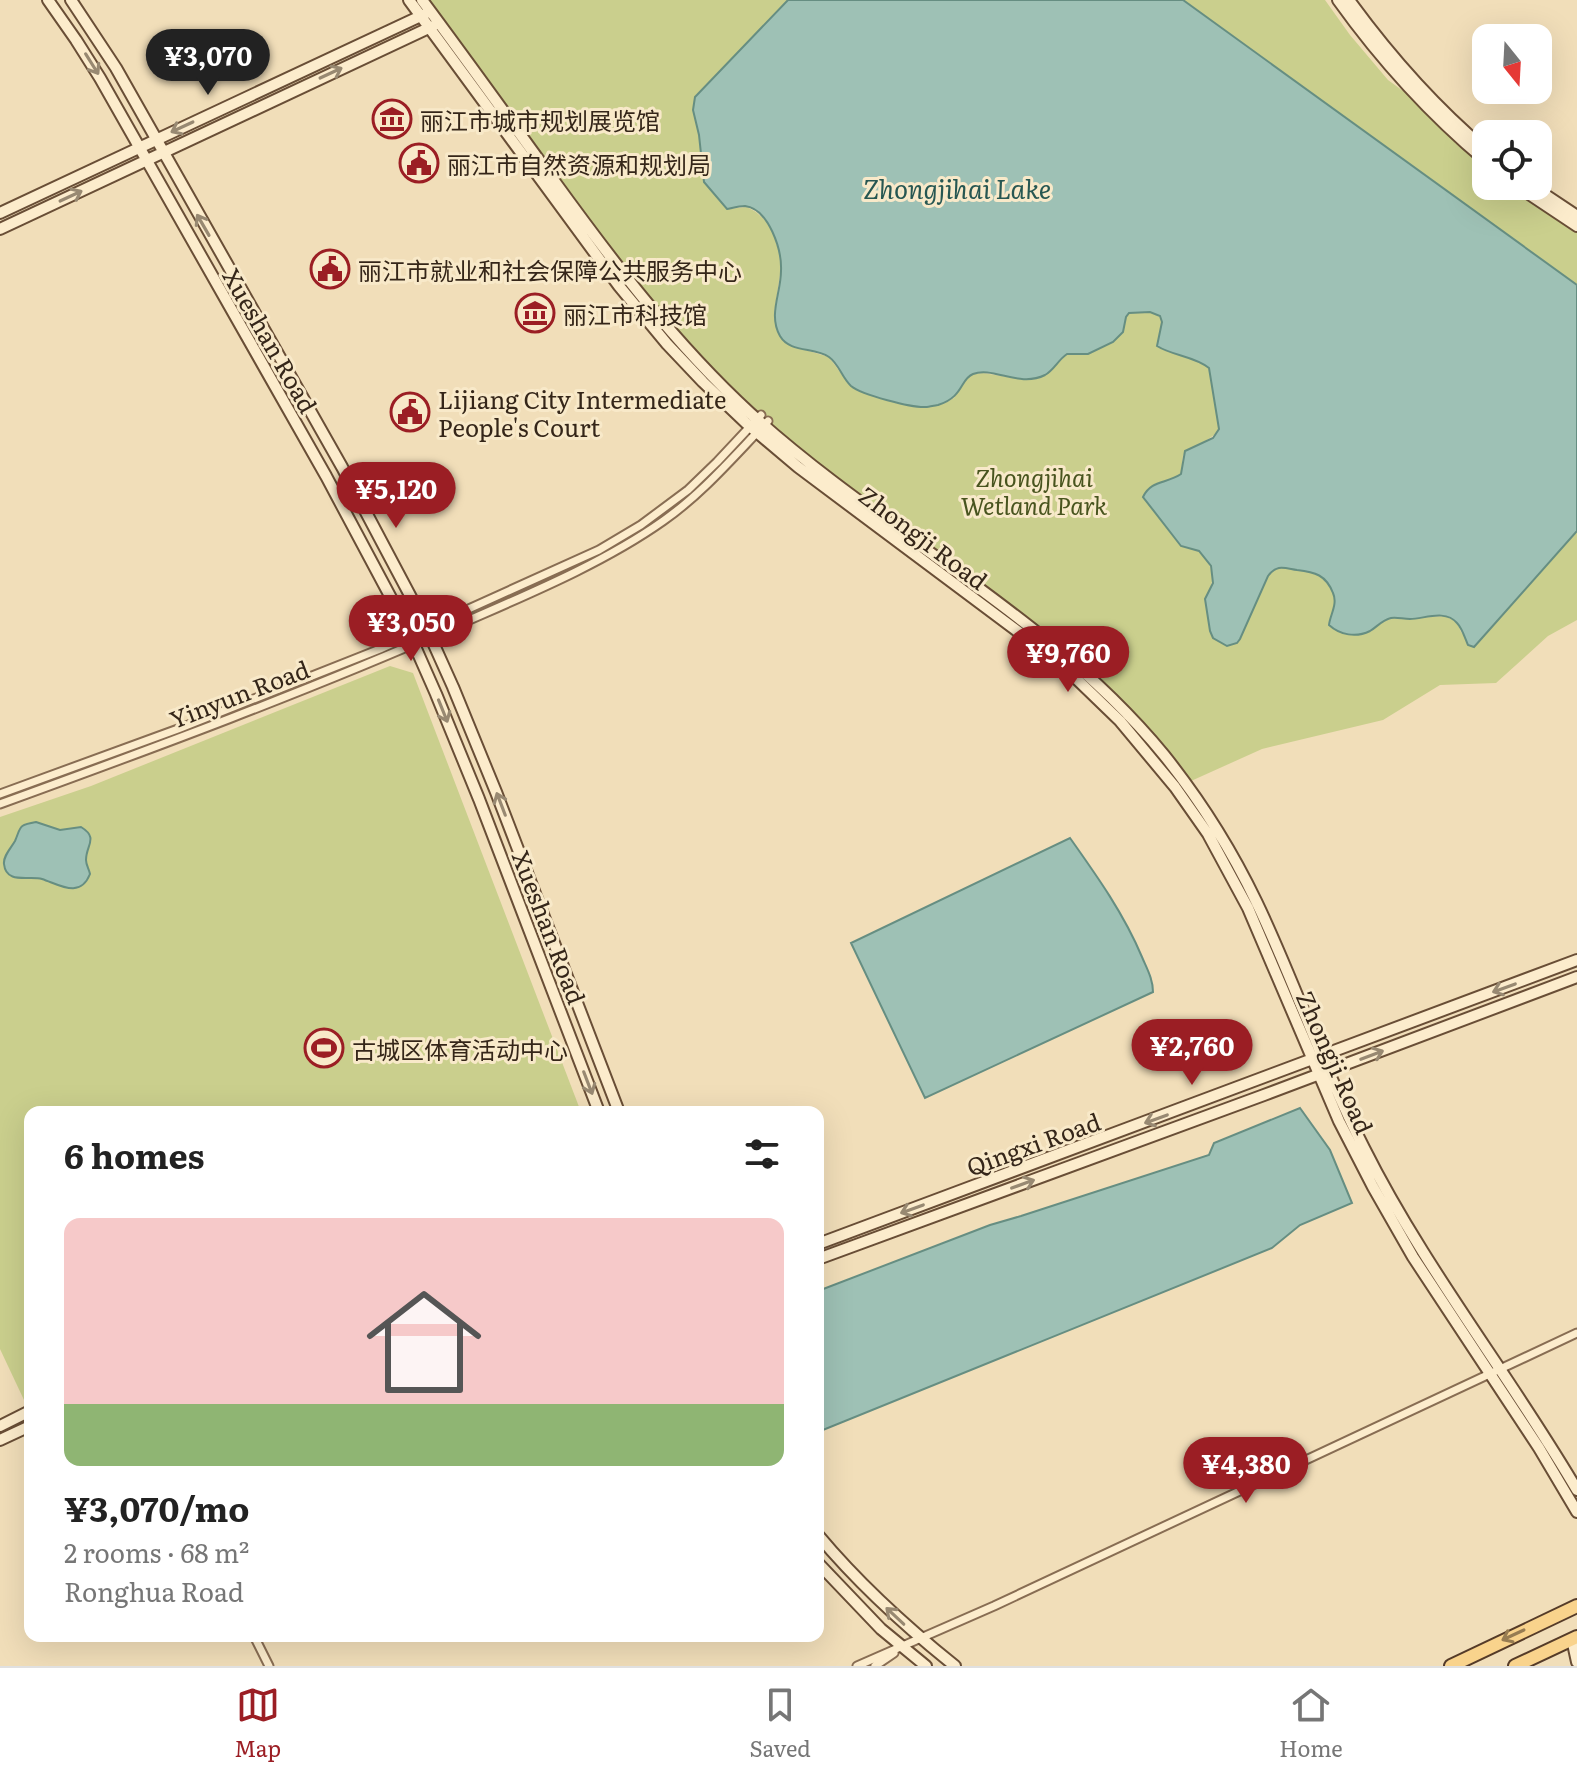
<!DOCTYPE html>
<html lang="en">
<head>
<meta charset="utf-8">
<style>
	body { margin:0; font-family:Literata,"Noto Sans SC",serif; background:#f6f6f6; color:#222; height:100vh; display:flex; flex-direction:column; font-size:30px; white-space:nowrap }
	* { box-sizing:border-box; margin:0 }
	p { font-size:26px; color:#767676 }
	.icon { flex:none; width:44px; height:44px; fill:none; stroke:currentColor; stroke-width:2; stroke-linecap:round; stroke-linejoin:round }
	.map { position:relative; flex:1; overflow:hidden }
	.sheet { position:absolute; left:24px; top:1106px; width:800px; height:536px; display:flex; flex-direction:column; background:#fff; border-radius:16px; box-shadow:0 8px 32px #0002 }
	.sheet>* { flex:none }
	.needle { width:52px; rotate:162deg }
	.tools { position:absolute; left:1472px; top:24px; display:grid; gap:16px }
	.tools a { display:grid; place-items:center; width:80px; height:80px; border-radius:16px; background:#fff; box-shadow:0 8px 32px #0002; font-size:40px }
	.price { position:absolute; translate:-50% -68px; padding:0 18px; border-radius:28px; background:#9b1e24; color:#fff; font-size:26px; line-height:52px; filter:drop-shadow(0 2px 4px #0008) }
	.price::after { content:''; position:absolute; left:50%; top:48px; width:24px; height:18px; margin-left:-12px; background:inherit; clip-path:polygon(0 0,100% 0,50% 100%) }
	.price.current { background:#222; color:#fff }
	ul { padding:0; list-style:none }
	li { display:grid; align-content:center; gap:16px; height:424px; padding:0 40px }
	li span { display:grid; place-items:center; height:248px; border-radius:16px; color:#555 }
	li>.icon { margin-inline-start:auto }
	span .icon { width:144px; height:144px; fill:#fffc; stroke-width:1 }
	li b { font-size:34px }
	h2 { display:flex; justify-content:space-between; align-items:center; height:96px; padding:0 40px; font-size:34px }
	.tabs { display:flex; justify-content:space-around; align-items:center; height:112px; border-top:2px solid #e0e0e0; background:#fff; font-size:22px; color:#767676 }
	.tabs a { display:grid; justify-items:center; gap:4px }
	.tabs .current { color:#9b1e24 }
	.map>svg:first-child { display:block }
	.green { fill:#cacf8d }
	.water { fill:#9ec1b5; stroke:#668e82; stroke-width:2 }
	.lines { fill:none; stroke-linecap:round; stroke-linejoin:round }
	.street-casing { stroke:#886d53; stroke-width:11 }
	.secondary-casing { stroke:#694e36; stroke-width:14 }
	.primary-casing { stroke:#553b28; stroke-width:16 }
	.street { stroke:#fceccc; stroke-width:7 }
	.secondary { stroke:#fceccc; stroke-width:10 }
	.primary { stroke:#f9d38c; stroke-width:12 }
	.oneway { stroke:#988972 }
	.oneway2 { stroke:#977c52 }
	.labels { text-anchor:middle; dominant-baseline:central; stroke-width:6; stroke-linejoin:round; paint-order:stroke }
	.poi-label { font-size:24px; fill:#352619; stroke:#f8e9c9; text-anchor:start }
	.street-label { font-size:24px; fill:#352619; stroke:#f8e9c9 }
	.park-label { font-size:24px; font-style:italic; fill:#48541e; stroke:#f8e9c9 }
	.water-label { font-size:26px; font-style:italic; fill:#275752; stroke:#f8e9c9 }
</style>
</head>
<body>
<div class="map">
<svg width="1577" height="1666" viewBox="0 0 1577 1666">
	<rect width="100%" height="100%" fill="#f1deb9"/>
	<!-- green -->
	<path class="green" d="M428,0H788L695,96L694,115L699,135L702,172L727,209L747,207L756,212L768,223L773,233L779,252L781,268L774,314L778,333L792,346L829,357L848,383L925,408L945,403L954,398L968,377L973,374L983,373L1026,380L1053,368L1067,354H1088L1113,342L1123,332L1126,317L1129,313H1155L1163,320L1161,328L1164,350L1203,363L1209,368L1219,429C1214,438 1193,448 1183,455L1181,474L1164,482L1143,497L1181,546L1199,551L1208,560L1213,577L1209,594L1242,634L1246,623L1268,576L1273,570L1283,566L1308,570L1323,576L1335,596V604L1329,622L1361,634L1369,631L1384,621L1394,618L1405,619L1445,616L1457,622L1461,632L1474,647L1577,531V620L1548,636L1496,683L1440,685L1383,720L1262,749L1191,781L1165,746L1130,708L1063,647L813,460L747,404L712,370L626,272Z
		M1183,0H1325L1350,35L1388,80L1410,96L1449,135L1486,167V186H1509L1577,232V285Z
		M390,666L413,673L581,1112H30V1397L24,1400L0,1349V817L91,786Z"/>
	<!-- water -->
	<path class="water" d="M788,0H1183L1577,285V531L1474,647L1468,645C1465,638 1462,628 1457,623C1445,609 1424,619 1410,619C1403,619 1397,617 1391,618C1382,620 1377,627 1370,631C1356,638 1340,635 1329,625C1330,615 1338,604 1333,593C1326,575 1315,572 1297,570C1284,568 1277,564 1268,576L1240,639L1237,643L1227,646L1213,638L1210,631L1205,599L1213,583L1211,566L1199,551L1181,546L1143,497C1151,480 1166,484 1181,474L1185,451L1213,438L1219,429L1209,368C1194,356 1173,356 1157,346L1162,322L1160,316L1150,312L1129,313L1126,317L1123,332L1113,342L1088,354H1067C1058,360 1054,370 1045,375C1019,388 993,366 973,374C960,379 964,397 938,405C937,405 928,407 926,407C912,408 862,395 851,386C842,378 839,364 829,357C814,347 790,353 780,336C768,315 781,293 781,271C782,250 769,209 745,206C739,206 732,208 727,209L704,182L699,135L693,110L695,97Z
		M36,822L60,830L81,827C99,838 86,845 86,860C86,865 89,869 90,874C80,899 60,885 42,879C30,875 6,885 4,864C3,856 11,848 15,841C21,827 18,825 36,822Z
		M1070,838C1097,876 1124,914 1142,957C1147,969 1153,979 1153,992L925,1098L851,943Z
		M1300,1108L1330,1150L1352,1203L1300,1225L1272,1248L818,1432V1291L990,1225L1021,1216L1209,1155L1214,1143Z"/>
	<g class="lines">
		<!-- street casing -->
		<g class="street-casing">
			<path id="street" d="M0,794L178,729L380,649L599,550L641,525L688,490L717,462L761,415
				M0,804C154,748 308,691 458,625C526,595 602,564 663,521C703,493 734,456 768,421
				M254,1636L269,1666
				M857,1666L994,1606L1577,1333
				M875,1666L894,1653"/>
		</g>
		<!-- secondary casing -->
		<g class="secondary-casing">
			<path id="secondary" d="M48,0L76,40L100,78L326,476L406,626L436,694L479,799L599,1112
				M71,0L116,68L342,467L422,618L453,687L496,792L619,1112
				M409,0L619,286L667,344L703,382L746,423L798,467L1060,663L1120,721L1175,787L1208,834L1248,908L1339,1121L1373,1187L1413,1257L1539,1448L1577,1512
				M422,0C466,59 509,119 552,178C613,262 674,343 750,413C883,534 1049,615 1164,755C1200,800 1231,849 1256,901C1295,982 1323,1068 1364,1148C1424,1268 1509,1374 1577,1490
				M1338,0C1381,60 1430,114 1486,161
				M1349,0C1389,55 1434,106 1486,150
				M1517,186L1577,226
				M1532,186L1577,216
				M0,213L425,14
				M0,229L433,26
				M818,1244L1577,960
				M818,1259L1264,1095L1577,977
				M0,1426L30,1411
				M0,1440L30,1426
				M818,1535C859,1584 905,1626 955,1666
				M818,1563L881,1629L926,1666
				M1572,1639L1577,1662"/>
		</g>
		<!-- primary casing -->
		<g class="primary-casing">
			<path id="primary" d="M1451,1666L1577,1606
				M1515,1666L1577,1637"/>
		</g>
		<!-- street -->
		<use href="#street" class="street"/>
		<!-- secondary -->
		<use href="#secondary" class="secondary"/>
		<!-- primary -->
		<use href="#primary" class="primary"/>
	</g>
	<!-- one-way arrows -->
	<defs><path id="oneway-shaft" d="M-6 0H5M1.5-3L5.5 0L1.5 3" fill="none" stroke-width="1.6" stroke-linecap="round" stroke-linejoin="round" transform="scale(2)"/></defs>
	<g class="oneway">
		<use href="#oneway-shaft" transform="translate(92 64) rotate(58)"/>
		<use href="#oneway-shaft" transform="translate(331 73) rotate(-25)"/>
		<use href="#oneway-shaft" transform="translate(182 127) rotate(155)"/>
		<use href="#oneway-shaft" transform="translate(71 196) rotate(-25)"/>
		<use href="#oneway-shaft" transform="translate(203 225) rotate(-120)"/>
		<use href="#oneway-shaft" transform="translate(443 711) rotate(68)"/>
		<use href="#oneway-shaft" transform="translate(501 804) rotate(-111)"/>
		<use href="#oneway-shaft" transform="translate(1504 988) rotate(160)"/>
		<use href="#oneway-shaft" transform="translate(1372 1055) rotate(-21)"/>
		<use href="#oneway-shaft" transform="translate(588 1083) rotate(69)"/>
		<use href="#oneway-shaft" transform="translate(1156 1119) rotate(160)"/>
		<use href="#oneway-shaft" transform="translate(1023 1184) rotate(-20)"/>
		<use href="#oneway-shaft" transform="translate(912 1209) rotate(160)"/>
		<use href="#oneway-shaft" transform="translate(895 1616) rotate(-137)"/>
	</g>
	<use class="oneway2" href="#oneway-shaft" transform="translate(1513 1635) rotate(155)"/>
	<!-- icons -->
	<defs>
		<g id="museum-ring" transform="scale(2)"><circle r="9.5" fill="#f8e9c9" stroke="#9b1e24" stroke-width="1.5"/><path d="M0-6L6-3V-2H-6V-3ZM-5-1h2V3h-2ZM-1-1h2V3h-2ZM3-1h2V3H3ZM-6 4H6V6H-6Z" fill="#9b1e24"/></g>
		<g id="civic-ring" transform="scale(2)"><circle r="9.5" fill="#f8e9c9" stroke="#9b1e24" stroke-width="1.5"/><path d="M-.6-6.5H3V-4.5H.6V-3L4-1V1h2V6H-6V1h2V-1L-.6-3ZM-1.2 2.5V6h2.4V2.5Z" fill="#9b1e24"/></g>
		<g id="stadium-ring" transform="scale(2)"><circle r="9.5" fill="#f8e9c9" stroke="#9b1e24" stroke-width="1.5"/><path d="M0-5a6.5 5 0 1 0 0 10a6.5 5 0 1 0 0-10ZM-3.5-1.8h7v3.6h-7Z" fill="#9b1e24"/></g>
	</defs>
	<g fill-rule="evenodd">
		<use href="#museum-ring" x="392" y="119"/>
		<use href="#civic-ring" x="419" y="163"/>
		<use href="#civic-ring" x="330" y="269"/>
		<use href="#museum-ring" x="535" y="313"/>
		<use href="#civic-ring" x="410" y="412"/>
		<use href="#stadium-ring" x="324" y="1048"/>
	</g>
	<g class="labels">
		<!-- poi labels -->
		<g class="poi-label">
			<text x="420" y="119">丽江市城市规划展览馆</text>
			<text x="447" y="163">丽江市自然资源和规划局</text>
			<text x="358" y="269">丽江市就业和社会保障公共服务中心</text>
			<text x="563" y="313">丽江市科技馆</text>
			<text x="438" y="398">Lijiang City Intermediate<tspan x="438" dy="28">People's Court</tspan></text>
			<text x="352" y="1048">古城区体育活动中心</text>
		</g>
		<!-- street labels -->
		<g class="street-label">
			<text transform="translate(271 340) rotate(60)">Xueshan Road</text>
			<text transform="translate(924 537) rotate(37)">Zhongji Road</text>
			<text transform="translate(239 693) rotate(-21)">Yinyun Road</text>
			<text transform="translate(550 927) rotate(69)">Xueshan Road</text>
			<text transform="translate(1336 1062) rotate(66)">Zhongji Road</text>
			<text transform="translate(1033 1143) rotate(-20)">Qingxi Road</text>
		</g>
		<!-- park labels -->
		<g class="park-label">
			<text x="1034" y="476">Zhongjihai<tspan x="1034" dy="28">Wetland Park</tspan></text>
		</g>
		<!-- water labels -->
		<g class="water-label">
			<text x="957" y="187">Zhongjihai Lake</text>
		</g>
	</g>
</svg>
<div class="tools">
<a><svg class="needle" viewBox="-14 -14 28 28"><path d="M0-13l5 13h-10z" fill="#e53935"/><path d="M0 13l5-13h-10z" fill="#767676"/></svg></a>
<a><svg class="icon" aria-label="locate" viewBox="0 0 24 24"><circle cx="12" cy="12" r="6"/><path d="M12 2v4M12 18v4M2 12h4M18 12h4"/></svg></a>
</div>
<b class="price current" style="left:208px;top:97px">¥3,070</b>
<b class="price" style="left:396px;top:530px">¥5,120</b>
<b class="price" style="left:411px;top:663px">¥3,050</b>
<b class="price" style="left:1068px;top:694px">¥9,760</b>
<b class="price" style="left:1192px;top:1087px">¥2,760</b>
<b class="price" style="left:1246px;top:1505px">¥4,380</b>
<section class="sheet">
<h2>6 homes<svg class="icon" aria-label="filters" viewBox="0 0 24 24"><path d="M4 7h16M4 17h16"/><circle cx="9" cy="7" r="2"/><circle cx="15" cy="17" r="2"/></svg></h2>
<ul>
<li><span style="background:linear-gradient(#f6c9c9 75%,#8fb573 0)"><svg class="icon" aria-label="home" viewBox="0 0 24 24"><path d="M3 11l9-7 9 7M6 9v11h12V9"/></svg></span><div><b>¥3,070/mo</b><p>2 rooms · 68 m²</p><p>Ronghua Road</p></div></li>
</ul>
</section>
</div>
<nav class="tabs">
<a class="current"><svg class="icon" aria-label="map" viewBox="0 0 24 24"><path d="M3 6l6-2 6 2 6-2v14l-6 2-6-2-6 2zM9 4v14M15 6v14"/></svg>Map</a>
<a><svg class="icon" aria-label="saved" viewBox="0 0 24 24"><path d="M7 4h10v16l-5-4-5 4z"/></svg>Saved</a>
<a><svg class="icon" aria-label="home" viewBox="0 0 24 24"><path d="M3 11l9-7 9 7M6 9v11h12V9"/></svg>Home</a>
</nav>
</body>
</html>
